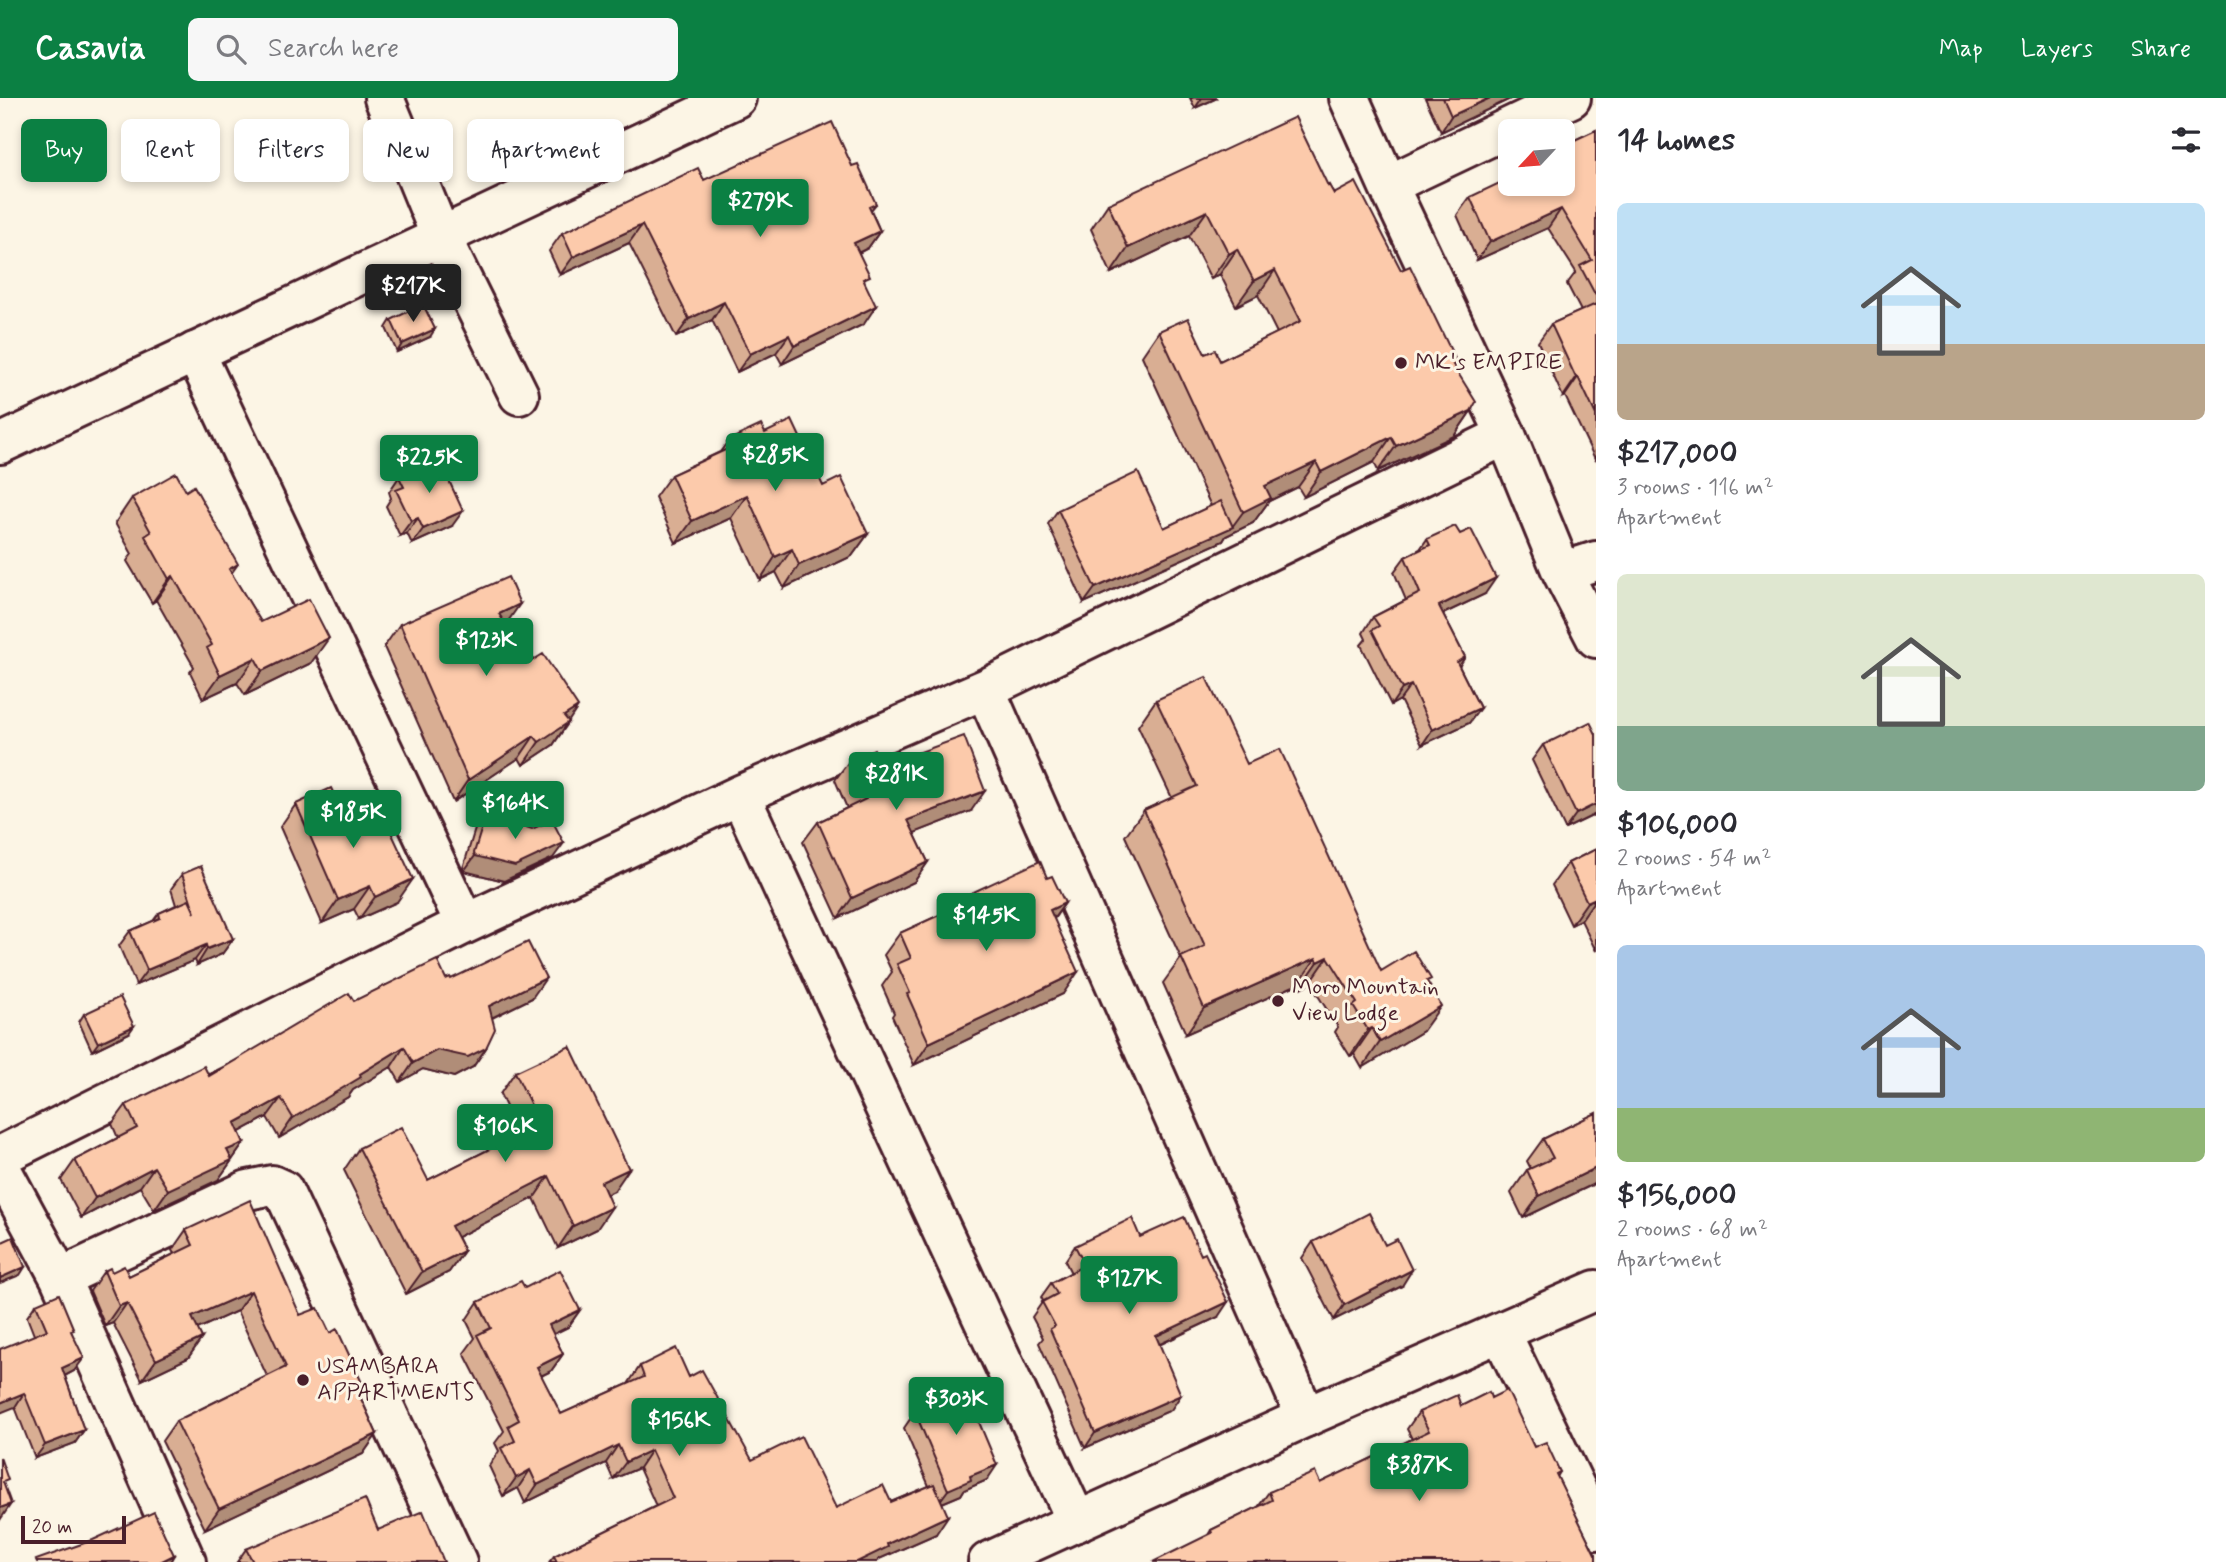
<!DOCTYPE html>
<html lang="en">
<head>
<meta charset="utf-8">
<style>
	body { margin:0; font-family:Mynerve,sans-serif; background:#f7f7f7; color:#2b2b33; height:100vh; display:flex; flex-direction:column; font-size:26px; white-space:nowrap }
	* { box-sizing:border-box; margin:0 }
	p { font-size:23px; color:#7c7c81 }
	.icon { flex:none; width:38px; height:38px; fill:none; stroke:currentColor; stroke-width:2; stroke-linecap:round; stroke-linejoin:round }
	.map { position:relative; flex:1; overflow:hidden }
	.details { display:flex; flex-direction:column; background:#fff; width:630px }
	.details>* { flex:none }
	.top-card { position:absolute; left:21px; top:21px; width:665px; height:63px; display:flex; gap:14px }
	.needle { width:46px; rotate:244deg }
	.tools { position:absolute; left:1498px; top:21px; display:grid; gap:14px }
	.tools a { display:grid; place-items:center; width:77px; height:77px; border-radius:10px; background:#fff; box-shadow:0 4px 10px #0003; font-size:35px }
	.scale { position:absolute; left:21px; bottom:18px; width:105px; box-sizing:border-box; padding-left:7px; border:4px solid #4a1f2b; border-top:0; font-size:19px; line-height:24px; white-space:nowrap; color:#4a1f2b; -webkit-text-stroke:5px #fcf5e5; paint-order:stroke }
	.price { position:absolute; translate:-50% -60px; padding:0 16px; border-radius:7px; background:#0b8043; color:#fff; font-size:23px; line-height:46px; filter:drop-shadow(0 2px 4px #0008) }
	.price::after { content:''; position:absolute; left:50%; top:42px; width:21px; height:16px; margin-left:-10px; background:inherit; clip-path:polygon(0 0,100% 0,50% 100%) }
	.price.selected { background:#222; color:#fff }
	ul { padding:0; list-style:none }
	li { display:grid; align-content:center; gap:14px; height:371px; padding:0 21px }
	li span { display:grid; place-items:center; height:217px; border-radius:10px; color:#555 }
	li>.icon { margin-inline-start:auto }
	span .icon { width:126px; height:126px; fill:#fffc; stroke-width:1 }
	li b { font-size:30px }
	h2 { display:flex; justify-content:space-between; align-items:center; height:84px; padding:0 21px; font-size:30px }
	.pill { padding:0 24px; border-radius:10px; background:#fff; box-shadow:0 4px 10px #0003; font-size:24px; line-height:63px }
	.pill.selected { background:#0b8043; color:#fff }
	header { display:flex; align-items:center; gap:42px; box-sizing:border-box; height:98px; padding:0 35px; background:#0b8043; color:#fff }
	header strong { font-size:33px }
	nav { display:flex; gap:38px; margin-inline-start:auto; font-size:24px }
	.search { width:490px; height:63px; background:#f7f7f7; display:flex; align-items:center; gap:18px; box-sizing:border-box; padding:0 24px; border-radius:10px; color:#7c7c81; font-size:26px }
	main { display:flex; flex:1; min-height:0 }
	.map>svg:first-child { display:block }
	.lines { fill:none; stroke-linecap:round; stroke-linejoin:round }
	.street-casing { stroke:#4a1f2b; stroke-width:44 }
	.secondary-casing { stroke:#4a1f2b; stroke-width:44 }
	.street { stroke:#fcf5e5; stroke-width:38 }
	.secondary { stroke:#fcf5e5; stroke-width:38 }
	.wall { fill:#d9ae93; stroke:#4a1f2b; stroke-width:2 }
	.shaded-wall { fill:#b08d78; stroke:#4a1f2b; stroke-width:2 }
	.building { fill:#fccaab; stroke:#4a1f2b; stroke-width:2 }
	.poi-dot { fill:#4a1f2b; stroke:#fcf5e5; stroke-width:2.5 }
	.labels { text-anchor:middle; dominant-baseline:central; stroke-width:6; stroke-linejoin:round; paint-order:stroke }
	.poi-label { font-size:23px; fill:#4a1f2b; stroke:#fcf5e5; text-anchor:start }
</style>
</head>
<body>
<header>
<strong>Casavia</strong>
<div class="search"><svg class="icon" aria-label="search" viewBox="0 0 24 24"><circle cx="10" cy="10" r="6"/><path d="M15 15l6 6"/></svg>Search here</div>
<nav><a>Map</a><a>Layers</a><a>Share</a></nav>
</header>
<main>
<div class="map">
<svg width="1596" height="1464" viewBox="0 0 1596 1464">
	<rect width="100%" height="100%" fill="#fcf5e5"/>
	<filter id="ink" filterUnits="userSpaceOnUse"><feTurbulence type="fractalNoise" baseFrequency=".0143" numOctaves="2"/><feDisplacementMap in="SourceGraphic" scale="14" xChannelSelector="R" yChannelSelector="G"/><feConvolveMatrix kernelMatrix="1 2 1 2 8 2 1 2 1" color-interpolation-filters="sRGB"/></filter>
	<g filter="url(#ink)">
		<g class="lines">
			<!-- street casing -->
			<g class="street-casing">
				<path id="street" d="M384,0L441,139L519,297
					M1349,0L1388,87L1506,337L1562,474L1596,540
					M1388,87L1571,0
					M195,254L465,826
					M1562,474L1596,463
					M985,591L1306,1319
					M740,697L1077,1424
					M0,1058L465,826L740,697L985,591L1506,337
					M0,1069L60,1180L186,1464
					M60,1180L248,1092L272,1087L283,1092L457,1464
					M1501,1235L1596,1432"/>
			</g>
			<!-- secondary casing -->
			<g class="secondary-casing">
				<path id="secondary" d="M0,346L736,0
					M988,1464L1306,1319L1596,1192"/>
			</g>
			<!-- street -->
			<use href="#street" class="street"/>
			<!-- secondary -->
			<use href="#secondary" class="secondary"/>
		</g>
		<!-- wall -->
		<path class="wall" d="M1190,0H1217L1195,10Z
			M1425,0H1512L1441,34Z
			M1596,32V363L1565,298L1563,299L1538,244L1551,226L1581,213L1567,186L1576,174L1548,130L1477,162L1457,117L1470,99L1563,86V51L1566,46Z
			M852,68L876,106L871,112L880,133L868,150L859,155L865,185L864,226L782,266L776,255L737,274L712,222L676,239L629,145L560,177L549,153L562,135L704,82Z
			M1328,88L1401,172L1457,265L1454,269L1471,313L1454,338L1378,373L1374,364L1304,399L1298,389L1269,403L1253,425L1226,438L1223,443L1084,505L1048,426L1058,412L1164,430L1211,408L1142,258L1159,233L1220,263L1277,235L1258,197L1236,208L1220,176L1211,181L1189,138L1111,175L1091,131L1108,106Z
			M391,222L430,239L397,254L386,230Z
			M765,335L823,388L868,436L852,458L784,490L776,474L760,482L731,420L676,445L655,399L671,377L720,354L729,342Z
			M399,379L452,428L412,446L407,435L400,438L386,408L391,400L389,394Z
			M132,400L231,475L261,524L311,565L245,597L237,585L203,601L190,574L194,569L156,502L152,505L127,463L132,456L115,425Z
			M1427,441L1485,496L1443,516L1465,559L1459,568L1480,610L1469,625L1422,647L1400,602L1391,607L1361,547L1366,541L1363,535L1373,519L1406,502L1394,474L1405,459L1420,451Z
			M400,526L506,527L569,624L553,647L523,667L519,660L453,704L384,549Z
			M1156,602L1247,666L1381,873L1428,886L1423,933L1362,970L1354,956L1350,958L1335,934L1338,929L1310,885L1300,890L1298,886L1186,936L1163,885L1181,860L1125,738L1144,712L1172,700L1138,628Z
			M1596,636V716L1565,731L1532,662L1543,647Z
			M850,662L882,668L971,713L914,735L928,764L914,784L838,820L803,744L818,724L847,710L835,682Z
			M296,706L353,738L397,804L359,821L354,811L322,825L280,729Z
			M486,716L553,760L504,783L464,773L463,770L475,731Z
			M1596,751V853L1581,822L1571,827L1552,787L1568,765Z
			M182,776L233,841L222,856L197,867L195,862L136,887L119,848L130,833L153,823L159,815L176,807L171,791Z
			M1047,780L1065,805L1054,821L1063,896L914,967L892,918L894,915L882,888L892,874L884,857L900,835L959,808L967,797Z
			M446,881H451L532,900L492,920L486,950L473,969L454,979L423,971L400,984L391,969L353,992L348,999L279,1040L267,1019L239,1034L244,1045L218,1082L154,1112L140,1089L81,1120L61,1082L75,1062L118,1040L112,1026L126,1007L209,978L354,903Z
			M84,916L129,935L92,953L79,924Z
			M515,974L614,1093L607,1096L597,1131L558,1150L534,1100L457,1139L464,1153L449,1174L406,1196L344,1072L359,1050L428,1082L519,1036L500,996Z
			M1596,1015V1085L1523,1120L1511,1095L1527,1072L1531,1071L1527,1063L1543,1041Z
			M186,1132L300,1217L359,1296L377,1336L363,1356L205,1431L162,1343L176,1323L267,1278L237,1213L197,1231L202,1240L188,1260L142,1282L113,1225L105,1228L90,1193L104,1173L129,1178L174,1156L172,1152Z
			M1140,1139L1218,1219L1159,1247L1171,1312L1085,1350L1039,1245L1043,1240L1032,1219L1043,1203L1041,1199L1051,1185L1071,1175L1065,1163L1075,1148Z
			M1313,1144L1402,1188L1334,1222L1302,1160Z
			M525,1190L580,1212L568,1229L553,1236L563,1256L551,1273L541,1278L561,1316L628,1286L640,1268L689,1279L752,1362L836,1410L891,1404L929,1388L904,1330L915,1314L926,1309L933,1299L987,1382L964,1392L961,1397L942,1405L936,1436L879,1461L877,1464H549L554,1458L656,1408L639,1370L613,1381L606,1365L525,1405L518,1390L503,1398L489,1368L499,1353L495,1345L504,1333L464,1255L475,1240L466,1222L478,1204Z
			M36,1206L72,1235L74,1273L65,1278L84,1332L75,1345L35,1360L15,1309L34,1237L27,1219Z
			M1491,1300L1534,1349L1560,1374L1557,1379L1595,1456L1208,1437L1211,1432L1258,1409L1269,1394L1320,1385L1412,1341L1407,1331L1419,1314L1461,1308Z
			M378,1432L444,1464H237L246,1451Z"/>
		<!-- shaded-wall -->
		<path class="shaded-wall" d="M1202,0H1217L1195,10Z
			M1490,0H1512L1441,34L1451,18Z
			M1561,111L1548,130L1477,162L1490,144Z
			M1207,113L1189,138L1111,175L1128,150Z
			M642,127L629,145L560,177L573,159Z
			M880,133L868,150L841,163L854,145Z
			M1237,151L1220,176L1211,181L1229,156Z
			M1275,172L1258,197L1236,208L1254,183Z
			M724,204L712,222L676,239L689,221Z
			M876,208L864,226L782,266L794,248Z
			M435,231L430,239L397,254L402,246Z
			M789,237L776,255L737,274L750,256Z
			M1578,279L1565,298L1563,299L1576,280Z
			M1471,313L1454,338L1378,373L1396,348Z
			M1391,339L1374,364L1304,399L1321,374Z
			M1316,364L1298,389L1269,403L1253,425L1226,438L1223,443L1084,505L1095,490L1232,429L1243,414L1265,388Z
			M747,397L731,420L676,445L692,423Z
			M463,413L452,428L412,446L423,431Z
			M418,420L407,435L400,438L411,423Z
			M868,436L852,458L784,490L799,467Z
			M792,451L776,474L760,482L775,459Z
			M238,466L221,490L229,471Z
			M173,478L156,502L152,505L169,481Z
			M1496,480L1485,496L1428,523L1439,508Z
			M520,506L504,529L499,516Z
			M329,540L311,565L245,597L262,573Z
			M1465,559L1455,575L1457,564Z
			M255,560L237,585L203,601L220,577Z
			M1411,587L1400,602L1391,607L1402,591Z
			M578,609L553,647L523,667L539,644L564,618Z
			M1480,610L1469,625L1422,647L1432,632Z
			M534,638L519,660L453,704L468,682Z
			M985,693L971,713L894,743L908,722Z
			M1596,706V716L1565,731L1576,716Z
			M564,745L553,760L504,783L464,773L475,758Z
			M928,764L914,784L838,820L852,800Z
			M413,781L397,804L359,821L375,799Z
			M370,788L354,811L322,825L338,802Z
			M1596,800L1581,822L1571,827L1587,804Z
			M1065,805L1049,827L1050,812Z
			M233,841L222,856L197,867L207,851Z
			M206,847L195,862L136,887L147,872Z
			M1328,859L1310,885L1300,890L1318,864Z
			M1316,860L1298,886L1186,936L1204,910Z
			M1078,874L1063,896L914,967L929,945Z
			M546,880L532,900L475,928L489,908Z
			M1441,908L1423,933L1362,970L1380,944Z
			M134,928L129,935L92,953L98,945Z
			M1372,930L1354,956L1350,958L1368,932Z
			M404,949L391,969L353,992L348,999L279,1040L293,1020L360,976Z
			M486,950L473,969L454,979L423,971L400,984L413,965L437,952Z
			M281,1000L267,1019L221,1044L235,1025Z
			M244,1045L218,1082L154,1112L168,1092L227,1052Z
			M154,1069L140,1089L81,1120L95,1100Z
			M1596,1070V1085L1523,1120L1539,1098Z
			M629,1071L614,1093L586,1106L601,1084Z
			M549,1078L534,1100L436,1150L451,1128Z
			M612,1109L597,1131L558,1150L573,1128Z
			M464,1153L449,1174L406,1196L422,1174Z
			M25,1169L20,1177L0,1185V1180Z
			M1412,1172L1402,1188L1334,1222L1344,1207Z
			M251,1193L237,1213L178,1240L192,1219Z
			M1228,1204L1218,1219L1145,1253L1156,1238Z
			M127,1205L113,1225L105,1228L119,1208Z
			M580,1212L568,1229L536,1245L549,1227Z
			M202,1240L188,1260L142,1282L156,1262Z
			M563,1256L551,1273L524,1286L537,1269Z
			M84,1260L74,1273L53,1284L62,1270Z
			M24,1295L15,1309L0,1315V1305Z
			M1181,1297L1171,1312L1085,1350L1095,1335Z
			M84,1332L75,1345L35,1360L45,1347Z
			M377,1336L363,1356L205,1431L219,1411Z
			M618,1347L606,1365L525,1405L537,1387Z
			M651,1352L639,1370L613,1381L626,1364Z
			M997,1367L987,1382L964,1392L961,1397L937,1407L948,1392L970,1378Z
			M530,1372L518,1390L503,1398L516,1380Z
			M11,1406L0,1422V1410Z
			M948,1418L936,1436L879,1461L877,1464H857L887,1446Z
			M174,1457L170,1464H160Z"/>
		<!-- building -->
		<path class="building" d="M1443,0H1490L1451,18Z
			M1295,19L1328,88L1329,87L1334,96L1356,84L1401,172L1410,168L1457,265L1453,267L1476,304L1471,313L1396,348L1391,339L1321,374L1316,364L1265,388L1271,400L1243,414L1159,233L1188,220L1205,256L1215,252L1220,263L1301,223L1275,172L1254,183L1237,151L1229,156L1207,113L1128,150L1108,106Z
			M832,24L852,68L858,66L876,106L869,109L880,133L854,145L870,178L863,181L876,208L794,248L789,237L750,256L724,204L689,221L642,127L573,159L562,135L698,70L704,82Z
			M1596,32V198L1580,168L1592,162L1561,111L1490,144L1470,99L1510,80V86H1563V56L1570,53L1566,46Z
			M423,206L435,231L402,246L391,222Z
			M1596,206V317L1578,279L1576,280L1551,226Z
			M792,322L823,388L841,379L868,436L799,467L792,451L775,459L747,397L692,423L671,377L732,349L729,342L761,327L765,335Z
			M439,361L463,413L423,431L418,420L411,423L396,392L404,389L399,379Z
			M1138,374L1164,430L1221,403L1233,429L1095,490L1058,412Z
			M176,375L186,393L194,388L238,466L229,471L261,524L309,501L329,540L262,573L255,560L220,577L207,550L212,547L173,478L169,481L145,438L151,434L132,400Z
			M1455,428L1460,436L1471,431L1496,480L1439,508L1465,559L1457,564L1480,610L1432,632L1411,587L1402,591L1372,532L1379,528L1373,519L1420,495L1405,459L1430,447L1427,441Z
			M508,479L520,506L499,516L530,564L543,556L578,609L564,618L569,624L539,644L534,638L468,682L400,526Z
			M1206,579L1247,666L1280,651L1381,873L1414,853L1431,881L1427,883L1441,908L1380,944L1372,930L1368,932L1353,908L1357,905L1328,859L1318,864L1316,860L1204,910L1181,859L1205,848L1144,712L1197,688L1156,602Z
			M1590,624L1596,636V706L1576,716L1543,647Z
			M964,638L985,693L908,722L928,764L852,800L818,724L866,701L850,662L874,651L882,668Z
			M331,690L353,738L386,723L413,781L375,799L370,788L338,802L296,706Z
			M486,716L532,731L552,722L564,745L515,768L475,758L474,755Z
			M1596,751V800L1587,804L1568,765Z
			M1040,763L1047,780L1052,778L1065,805L1050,812L1078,874L929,945L907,896L910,895L897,866L911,860L900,835L970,803L967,797Z
			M201,768L233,841L207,851L206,847L147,872L130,833L160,820L159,815L189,802L195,815L182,776Z
			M528,844L546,880L489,908L495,931L486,950L468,959L437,952L413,965L404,949L360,976L361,979L293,1020L281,1000L235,1025L244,1045L227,1052L232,1062L168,1092L154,1069L95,1100L75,1062L137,1030L126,1007L204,968L209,978L349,895L354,903L437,862L446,881L450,879L451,881Z
			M120,899L134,928L98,945L84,916Z
			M570,948L629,1071L601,1084L612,1109L573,1128L549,1078L451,1128L464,1153L422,1174L359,1050L401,1029L428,1082L540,1026L515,974Z
			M1596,1015V1070L1539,1098L1527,1072L1553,1060L1543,1041Z
			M250,1102L300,1217L318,1210L330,1235L337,1231L364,1289L357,1292L377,1336L219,1411L176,1323L286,1269L251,1193L192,1219L202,1240L156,1262L127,1205L119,1208L104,1173L110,1170L112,1174L124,1168L129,1178L193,1147L186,1132Z
			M1369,1115L1385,1147L1397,1141L1412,1172L1344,1207L1313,1144Z
			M1184,1119L1201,1157L1205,1155L1228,1204L1156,1238L1181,1297L1095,1335L1050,1231L1055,1228L1042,1204L1057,1196L1051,1185L1085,1167L1075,1148L1132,1120L1140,1139Z
			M13,1139L25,1169L0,1180V1145Z
			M560,1172L580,1212L549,1227L563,1256L537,1269L561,1316L644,1279L640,1268L676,1250L689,1279L702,1272L752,1362L801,1338L836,1410L883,1387L891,1404L934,1386L948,1418L887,1446L888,1449L857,1464H557L554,1458L673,1400L651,1352L626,1364L618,1347L537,1387L530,1372L516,1380L501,1350L515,1343L508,1328L519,1322L477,1237L491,1230L478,1204L521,1183L525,1190Z
			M59,1196L74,1232L71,1233L84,1260L62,1270L84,1332L45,1347L24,1295L0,1305V1251L47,1232L36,1206Z
			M963,1286L997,1367L970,1378L971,1382L948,1392L915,1314L936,1305L933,1299Z
			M1507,1292L1534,1349L1546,1344L1560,1374L1556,1376L1595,1456H1596V1464H1153L1212,1435L1211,1432L1272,1402L1269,1394L1315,1374L1320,1385L1429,1333L1419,1314L1457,1297L1461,1308L1489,1294L1491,1300Z
			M0,1359L8,1382L3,1384L11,1406L0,1410Z
			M365,1401L378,1432L423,1413L444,1464H253L246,1451Z
			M154,1414L174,1457L160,1464H37L36,1462L93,1442Z"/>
	</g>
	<!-- markers -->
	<g class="poi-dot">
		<circle cx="1401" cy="265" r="7"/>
		<circle cx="1278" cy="903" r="7"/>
		<circle cx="303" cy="1282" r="7"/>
	</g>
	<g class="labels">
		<!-- poi labels -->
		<g class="poi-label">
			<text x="1415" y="265">MK's EMPIRE</text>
			<text x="1292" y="890">Moro Mountain<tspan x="1292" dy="26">View Lodge</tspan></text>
			<text x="317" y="1269">USAMBARA<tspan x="317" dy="26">APPARTMENTS</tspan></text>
		</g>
	</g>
</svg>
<div class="tools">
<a><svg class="needle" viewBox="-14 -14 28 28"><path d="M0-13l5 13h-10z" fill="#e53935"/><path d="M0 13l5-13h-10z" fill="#7c7c81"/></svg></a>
</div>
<div class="scale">20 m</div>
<b class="price" style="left:760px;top:141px">$279K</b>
<b class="price selected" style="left:413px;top:226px">$217K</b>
<b class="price" style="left:775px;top:395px">$285K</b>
<b class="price" style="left:429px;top:397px">$225K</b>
<b class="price" style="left:486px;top:580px">$123K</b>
<b class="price" style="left:896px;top:714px">$281K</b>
<b class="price" style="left:515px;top:743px">$164K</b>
<b class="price" style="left:353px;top:752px">$185K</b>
<b class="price" style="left:986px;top:855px">$145K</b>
<b class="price" style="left:505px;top:1066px">$106K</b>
<b class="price" style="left:1129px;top:1218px">$127K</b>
<b class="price" style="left:956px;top:1339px">$303K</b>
<b class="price" style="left:679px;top:1360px">$156K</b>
<b class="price" style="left:1419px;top:1405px">$387K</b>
<div class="top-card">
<a class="pill selected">Buy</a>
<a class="pill">Rent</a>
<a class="pill">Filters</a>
<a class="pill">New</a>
<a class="pill">Apartment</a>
</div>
</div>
<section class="details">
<h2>14 homes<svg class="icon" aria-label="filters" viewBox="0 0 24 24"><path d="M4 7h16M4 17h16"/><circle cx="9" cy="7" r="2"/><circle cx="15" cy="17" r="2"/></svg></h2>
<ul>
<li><span style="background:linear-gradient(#bfe0f5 65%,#b9a48a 0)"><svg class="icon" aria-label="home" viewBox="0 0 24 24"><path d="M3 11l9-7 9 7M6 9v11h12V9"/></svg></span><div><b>$217,000</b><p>3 rooms · 116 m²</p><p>Apartment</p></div></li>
<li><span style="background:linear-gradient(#dfe7d0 70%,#7fa58c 0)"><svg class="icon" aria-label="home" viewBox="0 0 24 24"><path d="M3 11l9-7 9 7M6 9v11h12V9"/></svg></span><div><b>$106,000</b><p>2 rooms · 54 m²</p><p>Apartment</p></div></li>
<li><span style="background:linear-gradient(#a9c7e8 75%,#8fb573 0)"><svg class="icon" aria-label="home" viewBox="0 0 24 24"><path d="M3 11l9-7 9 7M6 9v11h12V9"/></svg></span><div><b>$156,000</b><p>2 rooms · 68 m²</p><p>Apartment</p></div></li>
</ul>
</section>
</main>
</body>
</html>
